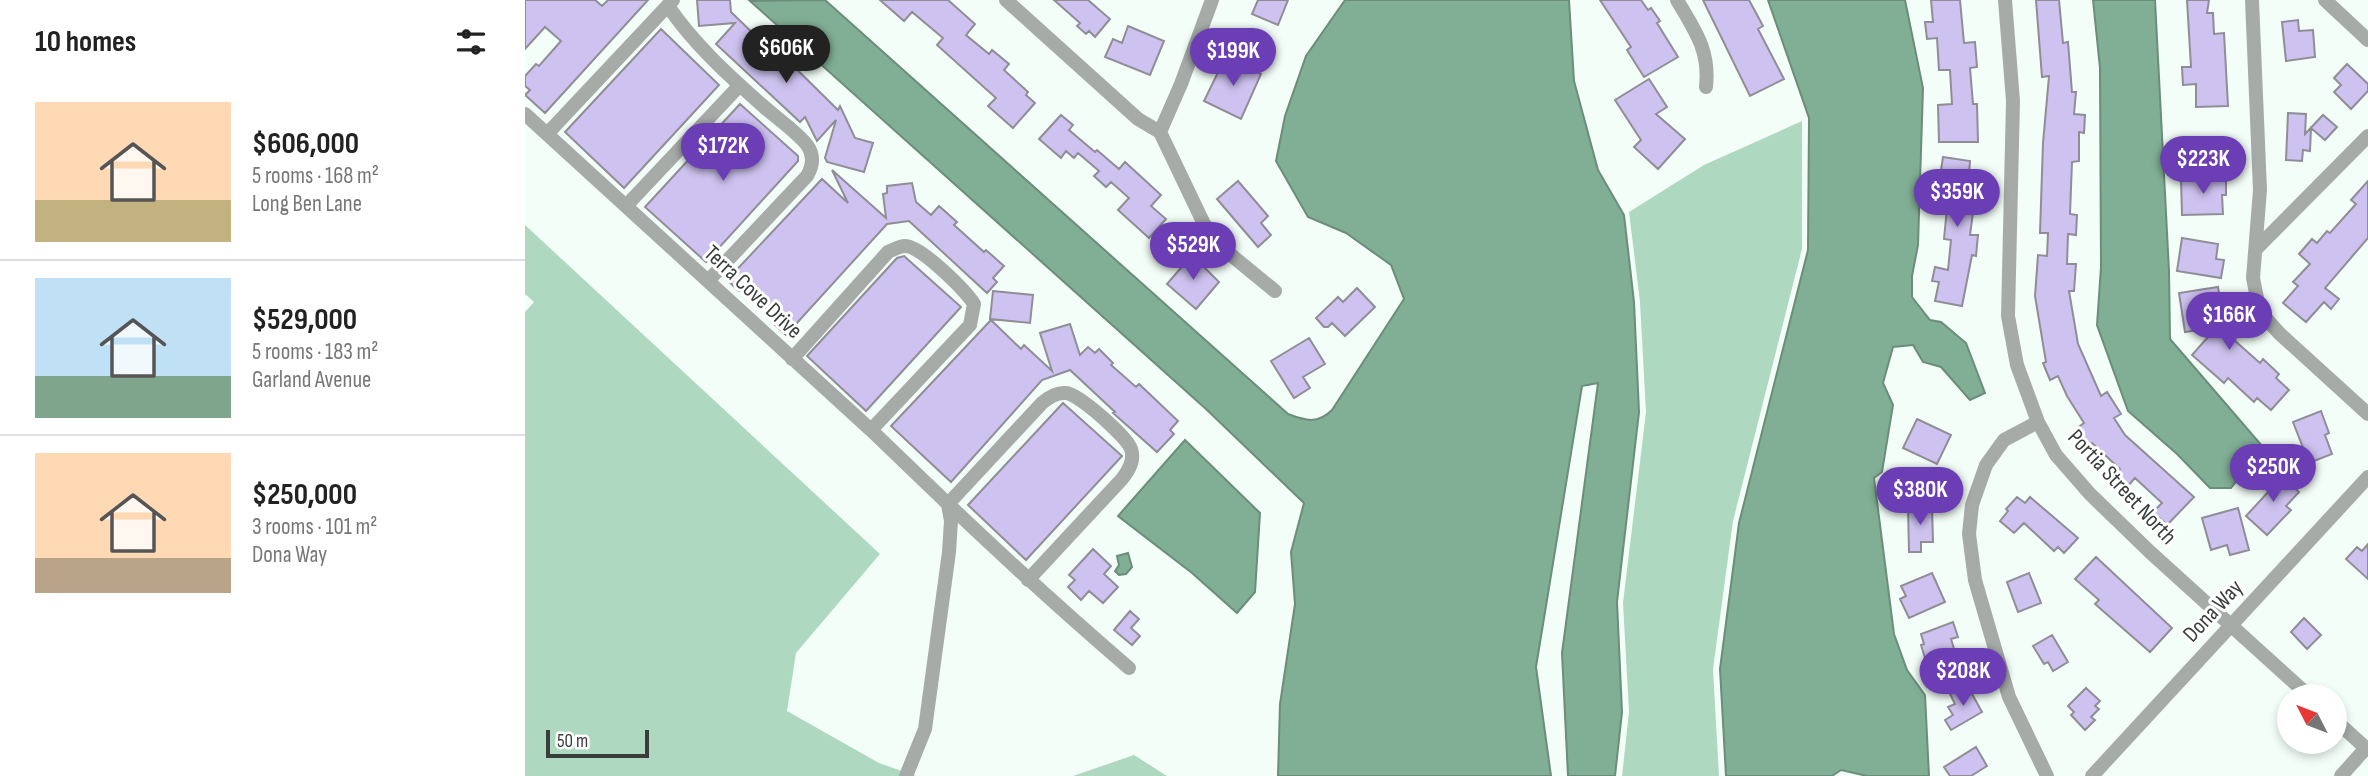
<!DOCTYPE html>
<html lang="en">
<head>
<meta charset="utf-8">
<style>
	body { margin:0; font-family:"Sofia Sans Condensed",sans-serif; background:#f2f2f2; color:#222; height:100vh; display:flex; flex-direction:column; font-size:26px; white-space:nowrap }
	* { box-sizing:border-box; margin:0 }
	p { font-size:23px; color:#767676 }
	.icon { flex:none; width:38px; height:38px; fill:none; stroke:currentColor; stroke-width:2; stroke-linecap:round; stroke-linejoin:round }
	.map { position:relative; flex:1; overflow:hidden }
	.details { display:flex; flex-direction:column; background:#fff; width:525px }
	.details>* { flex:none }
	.needle { width:46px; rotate:312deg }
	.fabs { position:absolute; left:1752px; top:684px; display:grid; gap:14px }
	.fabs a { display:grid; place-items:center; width:70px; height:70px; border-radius:50%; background:#fff; box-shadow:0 4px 10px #0003; font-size:35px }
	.scale { position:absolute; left:21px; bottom:18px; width:103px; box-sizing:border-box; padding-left:7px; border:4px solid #393d3b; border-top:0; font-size:19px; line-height:24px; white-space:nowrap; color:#393d3b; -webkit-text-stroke:5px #fff; paint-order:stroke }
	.price { position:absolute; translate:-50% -60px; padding:0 16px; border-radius:24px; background:#6b3eb5; color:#fff; font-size:23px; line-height:46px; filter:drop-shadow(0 2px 4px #0008) }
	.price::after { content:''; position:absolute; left:50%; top:42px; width:21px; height:16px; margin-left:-10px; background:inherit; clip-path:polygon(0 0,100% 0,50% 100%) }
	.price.current { background:#222; color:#fff }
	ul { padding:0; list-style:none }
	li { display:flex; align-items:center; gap:21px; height:175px; padding:0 35px }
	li+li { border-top:2px solid #e0e0e0 }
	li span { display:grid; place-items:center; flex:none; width:196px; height:140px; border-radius:0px; color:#555 }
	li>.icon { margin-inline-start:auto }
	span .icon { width:84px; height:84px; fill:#fffc; stroke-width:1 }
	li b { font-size:30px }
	h2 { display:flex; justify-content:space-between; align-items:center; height:84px; padding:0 35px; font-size:30px }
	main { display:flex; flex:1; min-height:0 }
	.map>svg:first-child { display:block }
	.green { fill:#afd8c0 }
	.water { fill:#81af95; stroke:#6b8d7a; stroke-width:2 }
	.building { fill:#cec3f0; stroke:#8f8d96; stroke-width:2 }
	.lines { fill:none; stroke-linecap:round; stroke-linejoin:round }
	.minor { stroke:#a6aba8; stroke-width:14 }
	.labels { text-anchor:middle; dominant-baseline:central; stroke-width:6; stroke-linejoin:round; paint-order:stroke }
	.street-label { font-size:23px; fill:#393d3b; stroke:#fff }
</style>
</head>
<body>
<main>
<section class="details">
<h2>10 homes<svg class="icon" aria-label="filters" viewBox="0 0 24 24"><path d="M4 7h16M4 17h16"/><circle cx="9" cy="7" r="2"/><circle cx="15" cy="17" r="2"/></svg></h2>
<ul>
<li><span style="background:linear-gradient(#ffd9b3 70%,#c2b280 0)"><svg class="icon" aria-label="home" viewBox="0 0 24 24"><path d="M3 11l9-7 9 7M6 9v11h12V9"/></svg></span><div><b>$606,000</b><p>5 rooms · 168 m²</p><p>Long Ben Lane</p></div></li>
<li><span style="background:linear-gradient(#bfe0f5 70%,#7fa58c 0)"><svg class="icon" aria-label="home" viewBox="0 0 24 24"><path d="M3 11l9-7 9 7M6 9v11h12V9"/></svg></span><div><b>$529,000</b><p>5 rooms · 183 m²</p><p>Garland Avenue</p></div></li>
<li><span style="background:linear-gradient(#ffd9b3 75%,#b9a48a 0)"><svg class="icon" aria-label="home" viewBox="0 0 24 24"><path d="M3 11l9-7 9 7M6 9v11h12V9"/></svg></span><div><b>$250,000</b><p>3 rooms · 101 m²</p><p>Dona Way</p></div></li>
</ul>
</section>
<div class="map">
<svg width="1843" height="776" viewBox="0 0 1843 776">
	<rect width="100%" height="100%" fill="#f4fef8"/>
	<!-- green -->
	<path class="green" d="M1277,121V249L1208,521L1188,669L1194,776H1097L1104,712L1098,603L1121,412L1115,302L1104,212L1179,165Z
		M0,225L355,554L271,653L262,711L354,763L391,776H0V312L9,302L0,294Z
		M609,755L642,776H548Z"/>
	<!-- water -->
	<path class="water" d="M300,0L763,414C781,421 793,424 807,410L879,299L866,265L821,233L783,217L751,161L760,116L781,56L820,0H1044L1049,81L1073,170L1099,215L1109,302L1114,412L1092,602L1097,712L1090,776H1043L1037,653L1073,383L1057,386L1011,667L1026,776H753L755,704L770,604L766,552L779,503L681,409L225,1Z
		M1243,0H1380L1398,88L1393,245L1387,276V297L1405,320L1416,322L1441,343L1460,393L1445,400L1416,367L1398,362L1388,345L1368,347L1358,383L1368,405L1357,472L1349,478L1369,634L1382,670L1400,695L1404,776H1342L1316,770L1307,776H1201L1195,669L1214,523L1283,250L1284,118Z
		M1568,0H1630L1644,271L1645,339L1738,447L1706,488H1685L1652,454L1603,411L1572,325L1576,267L1575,68Z
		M660,440L735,513L730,592L712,613L667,573L593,516Z
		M603,553L607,567L601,574L594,575L590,571L594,565L592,556Z"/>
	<!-- building -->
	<path class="building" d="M0,0H70L77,6L83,0H123L20,113L0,95L5,90L0,86V76L11,64L14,66L36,41L20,27L0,49Z
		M172,0H205L206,12L237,42L240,38L313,110L315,106L330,138L348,143L339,172L302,162L300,158L311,120L292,141L280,117L275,122L191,44L210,23L174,26Z
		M355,0H423L450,24L441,35L464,54L467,50L484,64L479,70L503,92L501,95L510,103L488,128L463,106L471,98L412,45L418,38L387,12L379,21Z
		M529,0H563L585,19L570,37L564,31L561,34L552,26L555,23Z
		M733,0H763L753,25L727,14Z
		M1075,0H1116L1123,10L1126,8L1135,21L1132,23L1153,57L1119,77L1102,50L1106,47Z
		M1178,0H1224L1238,26L1233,29L1259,79L1225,96Z
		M1406,0H1435L1439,43L1450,42L1452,67L1445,68L1448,104H1452L1453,142H1414L1413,105L1427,104L1425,70H1414L1412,38L1402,39L1400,22H1408Z
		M1511,0H1534L1538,43L1543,42L1547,92H1551L1549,114L1560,115L1559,133L1554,132V161L1547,162L1545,214L1552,215L1551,235L1543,234L1542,264H1551L1549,291H1544L1553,344L1576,396L1582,392L1596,414L1589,418L1600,435L1669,497L1642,525L1628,512L1637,503L1610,478L1602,487L1589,475L1595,469L1567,443L1563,446L1552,428L1559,423L1542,396L1533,376L1525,380L1518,363L1521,362L1510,296L1513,255L1522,256L1523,233H1515L1518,143L1524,76L1517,77Z
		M1662,0H1684L1682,13H1688L1689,34L1699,33L1703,106L1671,107V84L1658,85L1657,67H1666Z
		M1773,20L1774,31L1788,30L1790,57L1761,61L1757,22Z
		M603,26L639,41L625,75L580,57L588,39L597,43Z
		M136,29L194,85L99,188L40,132Z
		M700,58L736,74L716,119L679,101Z
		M1822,64L1843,84V91L1826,109L1809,92L1816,85L1809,78Z
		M1124,79L1142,107L1131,114L1160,139L1133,169L1109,147L1116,140L1090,100Z
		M215,104L273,156V161L181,262L120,207Z
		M1763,113L1781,114L1780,134L1798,115L1812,127L1800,140L1786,128L1785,151L1778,150L1777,161L1761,160Z
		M536,115L548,125L544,130L570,152L572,150L594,169L600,162L636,195L626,206L641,219L624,238L593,210L604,198L586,182L581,187L569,176L574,171L553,153L549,158L541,151L536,158L514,139Z
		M1418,157L1445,161L1444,173L1453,175L1445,235H1453L1451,256L1447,255L1437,306L1410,301L1414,282L1407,281L1410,267L1423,270L1426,240L1419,239L1423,198L1412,196Z
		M307,170L361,218L358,194L362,193V186L387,183L391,202L406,215L414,206L432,222L429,225L459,252L461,250L479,266L468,278L472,282L462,293L384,221L362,224L261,335L250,325L255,320L217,288L214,291L202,280L297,179L323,203Z
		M1701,178V195H1697L1698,214L1657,215L1656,179Z
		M713,181L743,216L736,223L746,235L733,247L692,199Z
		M1843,181V238L1800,288L1814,299L1806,309L1799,302L1781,322L1758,303L1773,286L1768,282L1785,264L1774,254L1787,239L1792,243L1802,231L1805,233L1831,204L1826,200Z
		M1657,238L1693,244L1691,259L1699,260L1696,278L1652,271Z
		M667,255L694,282L671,309L642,284Z
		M379,256L436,307L341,411L282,356L372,258Z
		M1693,287L1696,306L1674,309L1735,363L1738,359L1754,374L1751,378L1764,390L1746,410L1732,398L1729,402L1703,378L1699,383L1667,355L1692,327L1660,332L1654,293Z
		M832,288L850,307L820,336L807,323L803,327H799L791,318L813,297L818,302Z
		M468,291L508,295L505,323L465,319Z
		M466,320L496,349L499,345L527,371L515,333L545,324L555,355L563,347L570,353L574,349L588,363L586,365L611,387L614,384L653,421L645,430L649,434L632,452L588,413L590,412L545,370L517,380L426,482L366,426Z
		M784,338L800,364L778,377L785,388L769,398L746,361Z
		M538,403L597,456L501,560L443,505Z
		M1796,411L1804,433L1800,435L1807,454L1784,463L1768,422Z
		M1392,419L1426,435L1412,464L1378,448Z
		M1752,472L1774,492L1761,506L1766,510L1742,535L1721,516L1745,490L1739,485Z
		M1492,497L1500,503L1505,497L1553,538L1539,553L1533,547L1529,551L1499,523L1489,533L1475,521L1483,511L1481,509Z
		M1407,506L1408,542H1396V552H1384L1383,507Z
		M1713,508L1724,550L1705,555L1702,545L1686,550L1677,518Z
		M1843,544V579L1821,559L1832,547L1837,551Z
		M568,549L586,566L579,574L593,587L578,603L564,591L556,600L543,587L550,580L544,575Z
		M1571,557L1647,628L1625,652L1570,604L1574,600L1550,579Z
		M1407,573L1420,602L1384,618L1375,599L1381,596L1376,586Z
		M1504,573L1516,603L1493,612L1482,582Z
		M605,611L614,619L606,628L615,636L607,645L589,630Z
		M1779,618L1796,635L1782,649L1766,632Z
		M1428,622L1433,637L1426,639L1431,655L1402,665L1396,645L1399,644L1396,634Z
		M1527,635L1543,662L1528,671L1523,662L1519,664L1508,646Z
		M1442,685L1457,712L1426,730L1420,720L1428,715L1423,707L1430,704L1425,694Z
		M1561,688L1575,701L1570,706L1574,709L1566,717L1570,720L1560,730L1546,715L1549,712L1543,706Z
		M1451,747L1462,766L1446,776H1425L1419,767Z"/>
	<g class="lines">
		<!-- minor -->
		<path class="minor" d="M481,0L613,119L635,132L679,224L700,250L750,291
			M1152,0C1170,31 1185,50 1181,87
			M1480,0L1488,101L1483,316L1492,365L1513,422L1531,455L1565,494L1625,552L1784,696
			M1727,0L1735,190L1728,278L1733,303L1737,314L1754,333L1843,414
			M1800,0L1843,40
			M143,6C168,43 203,75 237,105C251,118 270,130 282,145C289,155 288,166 282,176L183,281
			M0,114L346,430L423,504L426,521L424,552L400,729L381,776
			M635,132L656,84L687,0
			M22,134L148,0
			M101,206L215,85
			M1731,249L1843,136
			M267,359L363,252C368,250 374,246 380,246C396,246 440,290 449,304L445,325L346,430
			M1513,422L1479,440L1461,465L1447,505L1444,534L1450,580L1484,697L1522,776
			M503,580L597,479C604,470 610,460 606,449C602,437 554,394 541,393C532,392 524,397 517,403L423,504C482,560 542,615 604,668
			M1810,720L1843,750
			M1567,776L1843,477
			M1816,776L1841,748"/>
	</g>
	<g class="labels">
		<!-- street labels -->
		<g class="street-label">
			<text transform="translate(228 292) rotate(43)">Terra Cove Drive</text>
			<text transform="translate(1597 487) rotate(47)">Portia Street North</text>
			<text transform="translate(1688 611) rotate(-47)">Dona Way</text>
		</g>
	</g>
</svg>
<div class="fabs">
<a><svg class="needle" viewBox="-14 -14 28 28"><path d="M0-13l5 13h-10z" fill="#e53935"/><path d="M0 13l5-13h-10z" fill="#767676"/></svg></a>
</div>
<div class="scale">50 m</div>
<b class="price current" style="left:261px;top:85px">$606K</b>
<b class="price" style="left:708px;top:88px">$199K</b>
<b class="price" style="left:198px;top:183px">$172K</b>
<b class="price" style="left:1678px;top:196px">$223K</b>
<b class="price" style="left:1432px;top:229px">$359K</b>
<b class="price" style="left:668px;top:282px">$529K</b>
<b class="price" style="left:1704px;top:352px">$166K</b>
<b class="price" style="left:1748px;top:504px">$250K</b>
<b class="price" style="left:1395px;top:527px">$380K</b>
<b class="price" style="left:1438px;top:708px">$208K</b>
</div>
</main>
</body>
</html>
